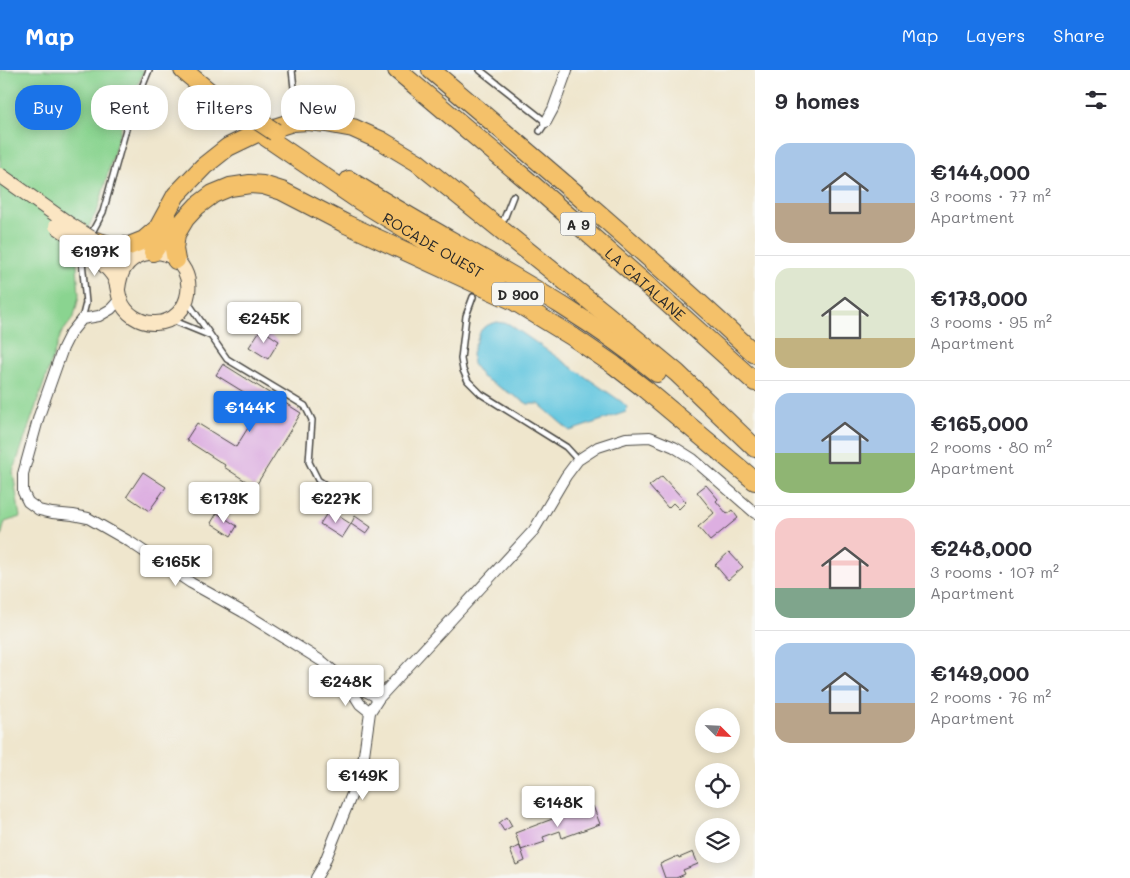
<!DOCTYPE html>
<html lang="en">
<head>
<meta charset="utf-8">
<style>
	body { margin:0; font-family:Mali,sans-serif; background:#f7f7f7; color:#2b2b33; height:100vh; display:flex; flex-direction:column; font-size:19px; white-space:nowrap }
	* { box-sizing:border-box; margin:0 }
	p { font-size:16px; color:#7c7c81 }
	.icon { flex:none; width:28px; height:28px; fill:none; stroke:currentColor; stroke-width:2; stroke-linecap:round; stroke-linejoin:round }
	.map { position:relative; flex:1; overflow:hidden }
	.details { display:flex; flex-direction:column; background:#fff; width:375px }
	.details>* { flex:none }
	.banner { position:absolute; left:15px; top:15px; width:475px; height:45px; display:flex; gap:10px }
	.needle { width:32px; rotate:114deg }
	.buttons { position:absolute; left:695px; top:638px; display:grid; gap:10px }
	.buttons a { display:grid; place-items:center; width:45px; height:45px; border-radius:50%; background:#fff; box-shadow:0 2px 12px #0003; font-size:25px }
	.price { position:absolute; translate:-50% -42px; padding:0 11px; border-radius:5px; background:#fff; color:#222; font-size:16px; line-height:32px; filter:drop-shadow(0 1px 2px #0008) }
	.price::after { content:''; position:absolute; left:50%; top:30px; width:15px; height:11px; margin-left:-8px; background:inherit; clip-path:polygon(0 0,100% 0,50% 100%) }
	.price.current { background:#1a73e8; color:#fff }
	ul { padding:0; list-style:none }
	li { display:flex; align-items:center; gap:15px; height:125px; padding:0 20px }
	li+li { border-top:1px solid #e1e1e2 }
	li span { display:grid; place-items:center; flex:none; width:140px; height:100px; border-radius:15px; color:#555 }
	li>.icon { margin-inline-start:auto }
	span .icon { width:60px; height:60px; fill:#fffc; stroke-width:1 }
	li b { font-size:21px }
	h2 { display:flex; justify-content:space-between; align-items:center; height:60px; padding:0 20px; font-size:21px }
	.pill { padding:0 18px; border-radius:20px; background:#fff; box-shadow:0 2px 12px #0003; font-size:18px; line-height:45px }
	.pill.current { background:#1a73e8; color:#fff }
	header { display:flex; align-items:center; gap:30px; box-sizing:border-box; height:70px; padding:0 25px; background:#1a73e8; color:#fff }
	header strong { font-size:24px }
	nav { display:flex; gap:28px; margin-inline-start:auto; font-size:18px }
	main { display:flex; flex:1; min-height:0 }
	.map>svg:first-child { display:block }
	.green { fill:#8ad490; stroke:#5a805e }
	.water { fill:#62c6df; stroke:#467885 }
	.building { fill:#ddafe1 }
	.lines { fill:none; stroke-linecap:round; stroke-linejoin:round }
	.lane-casing { stroke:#484743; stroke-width:8 }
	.street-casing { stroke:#484743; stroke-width:12 }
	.secondary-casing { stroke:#484743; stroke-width:16 }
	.highway-casing { stroke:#484743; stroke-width:20 }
	.lane { stroke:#fff; stroke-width:5 }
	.street { stroke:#fff; stroke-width:10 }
	.secondary { stroke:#fbe6c3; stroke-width:14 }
	.highway { stroke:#f4c16a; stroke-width:18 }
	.secondary-bridge-casing { stroke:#484743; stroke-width:16; stroke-linecap:butt }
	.highway-bridge-casing { stroke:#484743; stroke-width:20; stroke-linecap:butt }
	.secondary-bridge { stroke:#fbe6c3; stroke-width:14 }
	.highway-bridge { stroke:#f4c16a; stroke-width:18 }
	.labels { text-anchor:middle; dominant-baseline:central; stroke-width:4.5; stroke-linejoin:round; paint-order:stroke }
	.shield { fill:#f6f6f2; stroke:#686867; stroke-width:1 }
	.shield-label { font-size:14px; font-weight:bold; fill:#2b2b2b }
	.street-label { font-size:15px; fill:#2b2b2b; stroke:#f6f6f2 }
</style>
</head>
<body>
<header>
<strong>Map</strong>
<nav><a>Map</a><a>Layers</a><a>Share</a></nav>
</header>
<main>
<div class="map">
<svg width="755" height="808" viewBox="0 0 755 808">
	<rect width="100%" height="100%" fill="#f6f6f2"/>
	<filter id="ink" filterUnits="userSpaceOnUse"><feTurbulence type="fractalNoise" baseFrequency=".02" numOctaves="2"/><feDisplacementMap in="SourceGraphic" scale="10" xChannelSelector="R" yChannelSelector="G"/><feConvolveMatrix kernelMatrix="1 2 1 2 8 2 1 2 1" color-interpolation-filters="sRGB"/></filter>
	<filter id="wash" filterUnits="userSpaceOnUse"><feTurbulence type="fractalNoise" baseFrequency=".0096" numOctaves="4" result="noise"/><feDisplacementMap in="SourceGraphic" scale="20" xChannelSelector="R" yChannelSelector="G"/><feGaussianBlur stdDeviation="1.12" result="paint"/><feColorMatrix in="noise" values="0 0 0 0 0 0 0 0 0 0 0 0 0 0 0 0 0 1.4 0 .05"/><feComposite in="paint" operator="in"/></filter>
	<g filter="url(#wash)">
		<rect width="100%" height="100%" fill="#efe6cd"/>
		<!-- green -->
		<path class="green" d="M0,0H144L123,50L98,139L76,180L79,226L74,247L61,264L13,402L20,447L5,452L0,470Z"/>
		<!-- water -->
		<path class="water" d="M497,252L509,254L622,332L627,337L626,342L570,361L539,334H528L482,307L473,294L472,283L481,260L488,255Z"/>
		<g id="blocks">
			<!-- building -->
			<path class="building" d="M261,259L279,271L268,289L249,277Z
				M223,294L301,343L255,417L224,397L225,395L186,370L197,353L236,377L263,334L216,305Z
				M143,402L166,417L149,441L127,426Z
				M662,406L686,432L679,439L673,433L668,438L649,416Z
				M706,415L718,429L716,431L727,444L732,440L738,448L710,471L698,457L714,443L697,422Z
				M329,440L351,454L342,468L320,454Z
				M217,443L237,456L231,466L211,453Z
				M355,446L371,457L366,464L351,454Z
				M729,482L743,497L728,510L715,495Z
				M593,736L600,754L562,768L560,761L543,767L545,772L521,780L515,763L555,748V750Z
				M507,747L512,756L504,761L499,753Z
				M520,776L525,791L516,795L510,780Z
				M693,782L698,794L683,800L685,804L676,808H665L660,794L678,786L679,788Z"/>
		</g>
	</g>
	<g filter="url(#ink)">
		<use href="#blocks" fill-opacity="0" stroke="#484743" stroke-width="1"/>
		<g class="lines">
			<!-- lane casing -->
			<g class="lane-casing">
				<path id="lane" d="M292,0L295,27L294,49
					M480,0L546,52L540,61
					M504,149L513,126
					M90,166L103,142L128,52L149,0
					M473,227L466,246L461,289L463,300L468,311L481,324L566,377L578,390
					M82,249L86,233L82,191L84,178
					M172,250L211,266L187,231
					M211,266L227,289L305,336L312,350L309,392L318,410L356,436"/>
			</g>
			<!-- street casing -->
			<g class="street-casing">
				<path id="street" d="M546,52L553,39L567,0
					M120,229L111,239L99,246L82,249L70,264L63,278L39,346L23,404V422L28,432L39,440L52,443L73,445L88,448L130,472L191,513L243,542L323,592L345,611L379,628
					M346,612L360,634L370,642
					M316,808L323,796L362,699L370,642L379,628L534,460L566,406L578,390L598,377L626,368L650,367L674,377L693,389L755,443"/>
			</g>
			<!-- secondary casing -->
			<g class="secondary-casing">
				<path id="secondary" d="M90,182C97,189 106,196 112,204C118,211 117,221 120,229C125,244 140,254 156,253C193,251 201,198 166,184C152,179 133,185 125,197C120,204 119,211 118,219"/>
			</g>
			<!-- highway casing -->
			<g class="highway-casing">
				<g id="highway">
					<path d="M183,0L248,54"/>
					<path id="s1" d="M397,0L533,115L664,230L755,312"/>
					<path d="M431,0C541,93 650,186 755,284"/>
					<path id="s2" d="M266,67L360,131L427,172L496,211"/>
					<path d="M349,110C451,175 563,226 657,303"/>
					<path d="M96,171L113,176H129L144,170L158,158L176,125L204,96L228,77L255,64L293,52L308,51L326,53L353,58L382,71L417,92L606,244L677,303L755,378"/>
					<path d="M153,182L157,176L170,152"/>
					<path d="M176,190L174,179L176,164L185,149L197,136L213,124L230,117L250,114L263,115L282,121L346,154L514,231L573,267L614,295L645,319L755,411"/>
				</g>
			</g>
			<!-- lane -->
			<use href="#lane" class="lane"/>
			<!-- street -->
			<use href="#street" class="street"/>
			<!-- secondary -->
			<use href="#secondary" class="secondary"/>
			<!-- highway -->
			<use href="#highway" class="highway"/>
			<!-- secondary-bridge casing -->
			<g class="secondary-bridge-casing">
				<path id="secondary-bridge" d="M0,105L69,154L96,171
					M56,156L79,172L90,182"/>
			</g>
			<!-- highway-bridge casing -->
			<g class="highway-bridge-casing">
				<path id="highway-bridge" d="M257,50L275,62"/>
			</g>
			<!-- secondary-bridge -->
			<use href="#secondary-bridge" class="secondary-bridge"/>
			<!-- highway-bridge -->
			<use href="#highway-bridge" class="highway-bridge"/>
		</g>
	</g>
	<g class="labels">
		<!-- shield labels -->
		<g class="shield">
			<rect x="560.5" y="142.5" width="35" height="23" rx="4"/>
			<rect x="492" y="212.5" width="52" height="23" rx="4"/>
		</g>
		<g class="shield-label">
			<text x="578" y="154">A 9</text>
			<text x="518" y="224">D 900</text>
		</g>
		<!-- street labels -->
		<g class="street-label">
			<text stroke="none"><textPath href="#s2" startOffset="199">ROCADE OUEST</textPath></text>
			<text stroke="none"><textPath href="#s1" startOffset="328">LA CATALANE</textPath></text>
		</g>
	</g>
</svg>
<div class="buttons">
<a><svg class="needle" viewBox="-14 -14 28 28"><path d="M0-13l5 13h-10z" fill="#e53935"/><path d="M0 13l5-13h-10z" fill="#7c7c81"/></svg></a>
<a><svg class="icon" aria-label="locate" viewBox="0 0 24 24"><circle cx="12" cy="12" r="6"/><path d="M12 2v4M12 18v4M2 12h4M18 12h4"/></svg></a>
<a><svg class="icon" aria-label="layers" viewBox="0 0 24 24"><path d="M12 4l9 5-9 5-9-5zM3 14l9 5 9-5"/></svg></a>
</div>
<b class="price" style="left:95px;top:207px">€197K</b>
<b class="price" style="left:264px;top:274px">€245K</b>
<b class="price current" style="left:250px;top:363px">€144K</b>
<b class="price" style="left:224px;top:454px">€173K</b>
<b class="price" style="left:336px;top:454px">€227K</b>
<b class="price" style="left:176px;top:517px">€165K</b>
<b class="price" style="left:346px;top:637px">€248K</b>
<b class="price" style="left:363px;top:731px">€149K</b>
<b class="price" style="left:558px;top:758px">€148K</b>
<div class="banner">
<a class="pill current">Buy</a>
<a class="pill">Rent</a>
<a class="pill">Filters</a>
<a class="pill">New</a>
</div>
</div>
<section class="details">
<h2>9 homes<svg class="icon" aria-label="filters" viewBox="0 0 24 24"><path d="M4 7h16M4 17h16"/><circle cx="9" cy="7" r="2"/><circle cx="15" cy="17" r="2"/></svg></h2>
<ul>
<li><span style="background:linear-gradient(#a9c7e8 60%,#b9a48a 0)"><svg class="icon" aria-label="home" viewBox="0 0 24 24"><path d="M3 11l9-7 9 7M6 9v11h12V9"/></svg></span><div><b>€144,000</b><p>3 rooms · 77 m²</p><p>Apartment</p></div></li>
<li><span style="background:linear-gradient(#dfe7d0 70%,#c2b280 0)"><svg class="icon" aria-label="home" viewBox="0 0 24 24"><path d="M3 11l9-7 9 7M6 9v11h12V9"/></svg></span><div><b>€173,000</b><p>3 rooms · 95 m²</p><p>Apartment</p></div></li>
<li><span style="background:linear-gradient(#a9c7e8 60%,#8fb573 0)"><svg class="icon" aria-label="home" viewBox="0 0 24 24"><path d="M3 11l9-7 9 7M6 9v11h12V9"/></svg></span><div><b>€165,000</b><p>2 rooms · 80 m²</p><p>Apartment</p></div></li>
<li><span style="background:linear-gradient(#f6c9c9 70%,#7fa58c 0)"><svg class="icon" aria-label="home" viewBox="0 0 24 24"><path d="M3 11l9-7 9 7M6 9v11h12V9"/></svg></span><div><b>€248,000</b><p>3 rooms · 107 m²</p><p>Apartment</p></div></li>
<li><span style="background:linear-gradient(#a9c7e8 60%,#b9a48a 0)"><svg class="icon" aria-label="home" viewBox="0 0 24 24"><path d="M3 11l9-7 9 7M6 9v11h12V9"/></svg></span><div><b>€149,000</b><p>2 rooms · 76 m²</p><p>Apartment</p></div></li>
</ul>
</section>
</main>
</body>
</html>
